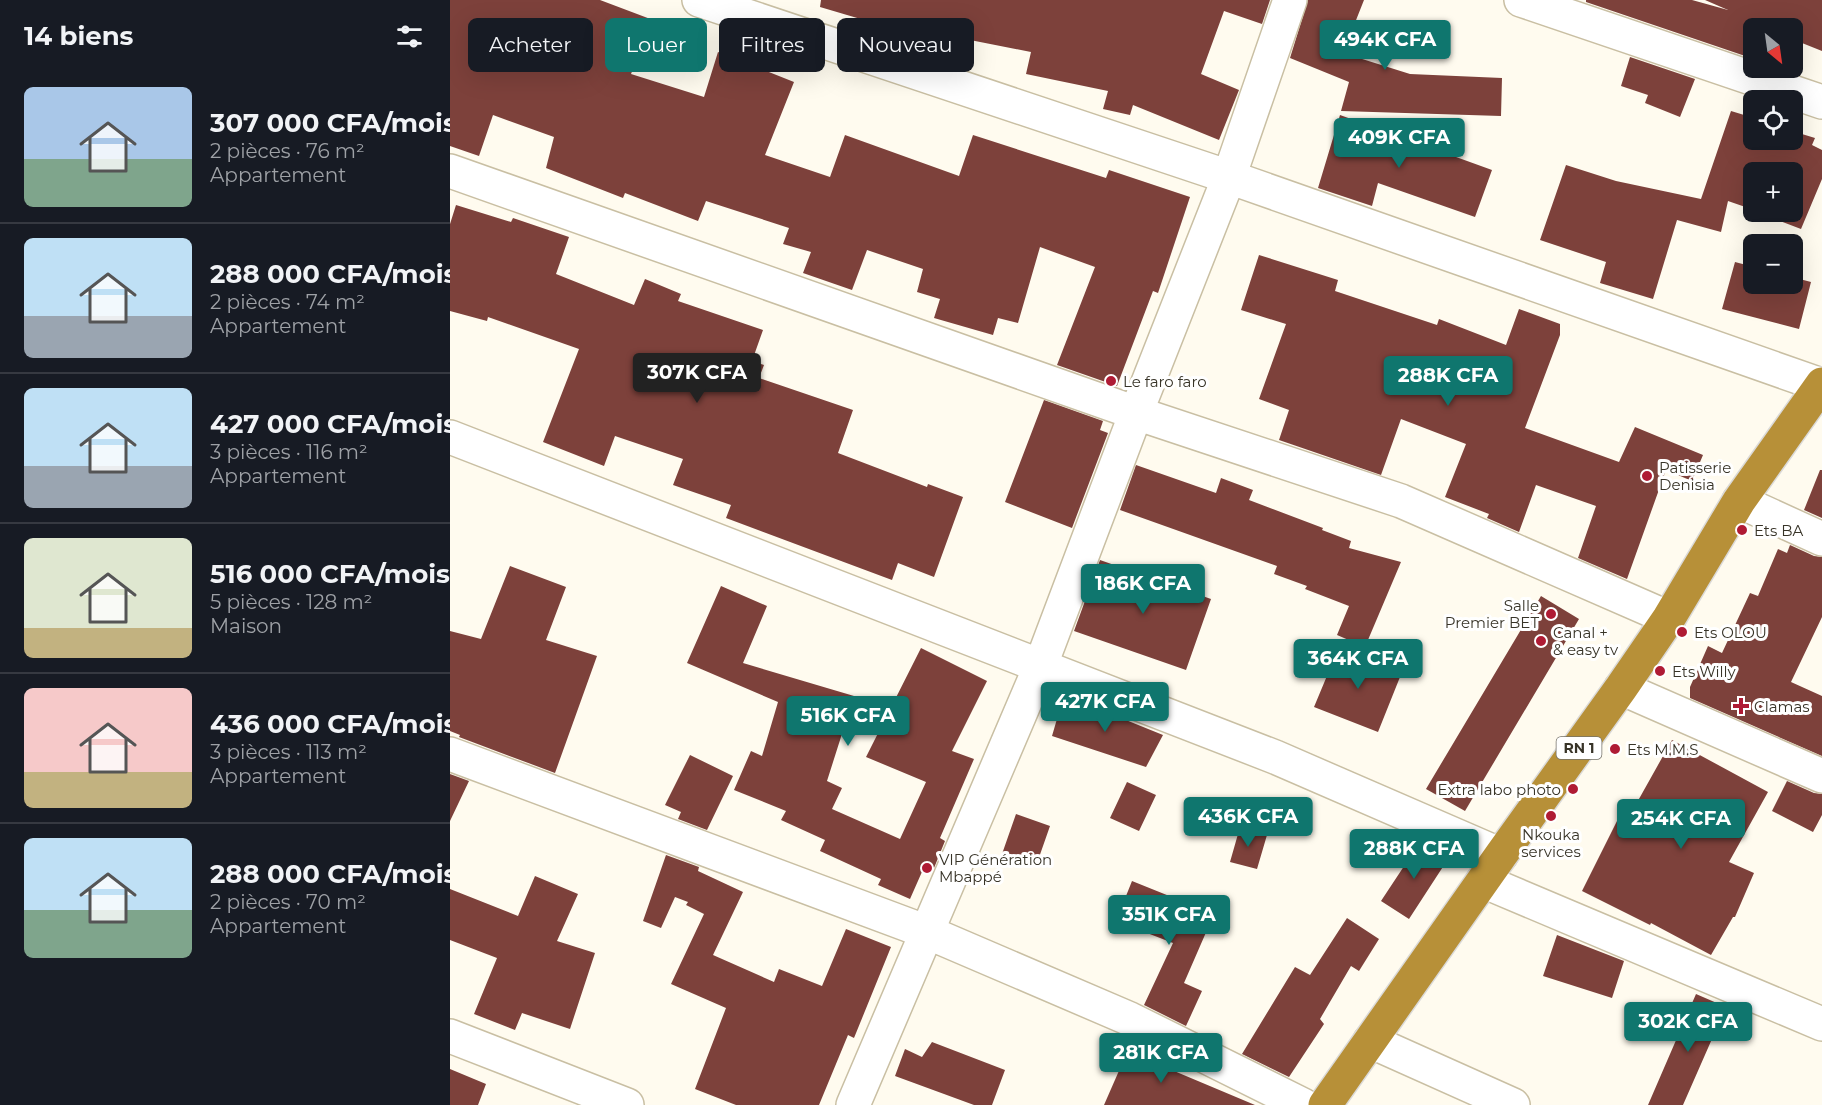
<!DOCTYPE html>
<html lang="fr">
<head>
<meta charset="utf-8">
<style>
	body { margin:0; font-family:Montserrat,sans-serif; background:#242831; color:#f1f3f6; height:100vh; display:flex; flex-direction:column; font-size:22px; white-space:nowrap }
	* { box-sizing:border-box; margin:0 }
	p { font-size:20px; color:#9ea1a6 }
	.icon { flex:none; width:33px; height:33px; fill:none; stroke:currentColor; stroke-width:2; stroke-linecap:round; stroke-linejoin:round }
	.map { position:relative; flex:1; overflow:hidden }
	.drawer { display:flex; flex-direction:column; background:#171b24; width:450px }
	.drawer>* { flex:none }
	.top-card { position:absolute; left:18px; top:18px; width:570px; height:54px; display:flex; gap:12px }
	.needle { width:39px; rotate:151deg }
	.tools { position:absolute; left:1293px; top:18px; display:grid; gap:12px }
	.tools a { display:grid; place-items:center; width:60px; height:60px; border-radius:9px; background:#171b24; box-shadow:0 6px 24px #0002; font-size:30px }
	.price { position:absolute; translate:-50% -51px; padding:0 14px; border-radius:6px; background:#0f766e; color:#fff; font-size:20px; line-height:39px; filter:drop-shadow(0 2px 3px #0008) }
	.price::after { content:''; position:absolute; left:50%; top:36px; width:18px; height:14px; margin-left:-9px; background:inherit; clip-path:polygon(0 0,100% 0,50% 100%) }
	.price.on { background:#222; color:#fff }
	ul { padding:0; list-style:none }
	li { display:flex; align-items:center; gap:18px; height:150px; padding:0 24px }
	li+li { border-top:2px solid #363941 }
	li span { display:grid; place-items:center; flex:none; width:168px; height:120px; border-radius:9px; color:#555 }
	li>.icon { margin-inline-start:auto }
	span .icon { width:72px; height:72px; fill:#fffc; stroke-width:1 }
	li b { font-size:26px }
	h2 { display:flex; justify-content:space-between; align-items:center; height:72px; padding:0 24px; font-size:26px }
	.chip { padding:0 21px; border-radius:9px; background:#171b24; box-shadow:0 6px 24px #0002; font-size:21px; line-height:54px }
	.chip.on { background:#0f766e; color:#fff }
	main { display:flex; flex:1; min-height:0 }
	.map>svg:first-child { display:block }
	.building { fill:#7d413b }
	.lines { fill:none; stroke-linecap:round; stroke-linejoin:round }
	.minor-casing { stroke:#c9bfa3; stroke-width:36 }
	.highway-casing { stroke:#dbdad8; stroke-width:36 }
	.minor { stroke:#fff; stroke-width:33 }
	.highway { stroke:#b79038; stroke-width:33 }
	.poi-dot { fill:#af1b34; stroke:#fff; stroke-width:2 }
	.labels { text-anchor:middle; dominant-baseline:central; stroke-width:6; stroke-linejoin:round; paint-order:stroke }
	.shield { fill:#fff; stroke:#747168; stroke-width:1.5 }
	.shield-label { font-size:14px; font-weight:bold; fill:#383428 }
	.poi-label { font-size:15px; fill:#383428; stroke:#fff; text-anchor:start }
</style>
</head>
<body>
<main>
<section class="drawer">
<h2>14 biens<svg class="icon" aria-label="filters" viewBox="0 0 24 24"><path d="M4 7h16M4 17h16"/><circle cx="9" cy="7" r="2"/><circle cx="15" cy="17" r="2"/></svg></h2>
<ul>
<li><span style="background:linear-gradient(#a9c7e8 60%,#7fa58c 0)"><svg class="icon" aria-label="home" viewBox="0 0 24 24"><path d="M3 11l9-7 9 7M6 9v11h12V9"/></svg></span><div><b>307 000 CFA/mois</b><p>2 pièces · 76 m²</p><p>Appartement</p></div></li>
<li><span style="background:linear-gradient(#bfe0f5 65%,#9aa5b1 0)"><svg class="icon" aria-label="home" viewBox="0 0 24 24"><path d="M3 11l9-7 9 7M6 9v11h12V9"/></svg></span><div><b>288 000 CFA/mois</b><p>2 pièces · 74 m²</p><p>Appartement</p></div></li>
<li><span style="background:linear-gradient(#bfe0f5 65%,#9aa5b1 0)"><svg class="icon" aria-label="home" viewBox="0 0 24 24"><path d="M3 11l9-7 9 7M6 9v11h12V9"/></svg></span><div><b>427 000 CFA/mois</b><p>3 pièces · 116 m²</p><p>Appartement</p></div></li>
<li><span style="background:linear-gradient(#dfe7d0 75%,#c2b280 0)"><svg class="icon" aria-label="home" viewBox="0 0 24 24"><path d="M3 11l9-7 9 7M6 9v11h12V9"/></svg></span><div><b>516 000 CFA/mois</b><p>5 pièces · 128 m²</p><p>Maison</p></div></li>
<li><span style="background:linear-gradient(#f6c9c9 70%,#c2b280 0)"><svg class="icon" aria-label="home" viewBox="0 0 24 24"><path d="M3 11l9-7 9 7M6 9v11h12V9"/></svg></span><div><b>436 000 CFA/mois</b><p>3 pièces · 113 m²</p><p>Appartement</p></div></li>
<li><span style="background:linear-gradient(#bfe0f5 60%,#7fa58c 0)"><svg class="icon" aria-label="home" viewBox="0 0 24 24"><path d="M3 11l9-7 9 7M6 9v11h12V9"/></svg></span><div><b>288 000 CFA/mois</b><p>2 pièces · 70 m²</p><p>Appartement</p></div></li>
</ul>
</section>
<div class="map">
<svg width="1372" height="1105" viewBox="0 0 1372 1105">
	<rect width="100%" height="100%" fill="#fffbef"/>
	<!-- building -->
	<path class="building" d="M0,0H150L203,20L181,74L254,97L268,52L344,82L315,155L380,177L395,135L509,176L523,135L656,178L659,170L740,197L708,293L703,291L667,386L607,365L645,267L590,247L568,323L548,318L543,335L484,318L490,299L467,292L473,269L417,250L402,290L353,273L361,252L333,244L339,228L256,201L248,221L175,193L173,198L96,168L104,137L43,115L29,156L0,146Z
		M371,0H820L812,24L774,11L751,74L789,90L769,140L683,105L680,115L653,109L658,91L576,74L581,52L515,39L512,49L370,7Z
		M858,0H914L893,53L960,74L1052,78L1051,116L891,111L899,82L840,58Z
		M1136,0H1242L1278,10L1255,0H1372V51L1342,39V28H1320L1304,21V59L1136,2Z
		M1180,57L1245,79L1230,117L1195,103L1198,95L1171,86Z
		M1281,111L1304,118V140H1342V131L1365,138L1362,145L1372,150V179L1351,229L1306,212H1342V172H1304V210L1278,201L1271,232L1227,220L1203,299L1150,283L1156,262L1090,240L1116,165L1166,181L1251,199Z
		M890,115L1042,170L1025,217L928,183L922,206L868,188Z
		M6,205L61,222L63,218L119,237L106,274L184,305L195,279L231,294L228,301L313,330L302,361L314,365L309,378L403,410L388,453L477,487L478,484L513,497L484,577L448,563L442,580L276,518L281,505L223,485L233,459L165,436L154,466L93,442L129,349L38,317L37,321L0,311V224Z
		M809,255L888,280L885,291L987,325L989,319L1056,345L1069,309L1110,324V335L1075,428L1169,462L1185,427L1253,455L1242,481L1216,470L1177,579L1128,558L1146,506L1086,485L1069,532L1037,518L1039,514L995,497L1016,444L951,419L931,475L829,440L839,410L809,399L836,324L791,310Z
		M1285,262L1304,267V284H1342V277L1361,282L1349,329L1272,309Z
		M594,400L653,421L650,430L658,433L622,528L555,502Z
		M686,465L766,493L771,478L803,490L799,500L873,528L872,530L901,541L899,548L951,562L915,647L887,635L899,606L855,589L857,586L824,574L827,566L670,510Z
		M1370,470H1372V518L1354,510Z
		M1340,545L1364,556L1372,557V617L1341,682L1372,696V756L1240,698V687L1258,646L1272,653L1300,593L1308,596L1328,549L1337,553Z
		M650,560L761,599L736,670L624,631Z
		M60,566L116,587L96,640L147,656L105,773L9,737L10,735L0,731V631L31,639Z
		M271,586L317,606L293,663L404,696L377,781L392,788L382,809L450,839L476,782L416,757L471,648L537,681L502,751L524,759L490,838L495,841L484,868L475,865L460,899L428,885L431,879L370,851L375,840L331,820L336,811L284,790L301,751L312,756L328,702L237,663Z
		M1091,596L1129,619L1015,811L976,789Z
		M889,647L952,672L928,732L864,707Z
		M614,695L713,735L696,767L602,736Z
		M1222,740L1318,792L1279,862L1304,873L1285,917H1283L1261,955L1201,923L1200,925L1132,891L1172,811L1180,815Z
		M240,755L283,776L257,830L228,819L231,812L215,805Z
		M0,774L19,781L0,821Z
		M1337,781L1364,793L1372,794V815L1363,832L1322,811Z
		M677,782L706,795L689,831L660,818Z
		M566,814L600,826L586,866L552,854Z
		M790,827L817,835L807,869L780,862Z
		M970,842L998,859L959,919L931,901Z
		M216,855L249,867L248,871L293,892L263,955L324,982L329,969L372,986L396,929L441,947L404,1038L398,1035L369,1105H286L245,1089L276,1008L221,984L254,914L236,905L238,902L225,897L211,928L193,921Z
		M85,876L128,894L107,941L145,953L120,1029L72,1013L65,1030L24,1014L47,958L0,940V889L68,916Z
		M682,881L764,914L734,983L752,991L736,1026L694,1005L723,943L666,921Z
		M897,918L929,939L909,971L901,966L870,1019L874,1024L839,1077L792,1054L845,967L860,975Z
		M1107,935L1174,961L1162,998L1093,976Z
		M1246,994L1276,1007L1233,1105H1198Z
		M682,1041L721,1060L717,1068L805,1105H654Z
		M482,1042L555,1070L542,1105H524L445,1076L455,1049L472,1057Z
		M0,1069L36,1084L28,1105H0Z"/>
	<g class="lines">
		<!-- minor casing -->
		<g class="minor-casing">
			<path id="minor" d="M249,0L779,177L1371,385
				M1071,0L1372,102
				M0,171L686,413L951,501L1219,618
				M0,437L825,757L1051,855
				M1289,501L1372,539
				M1171,688L1372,776
				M0,754L477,932L680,1019L853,1105
				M1033,881L1372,1024
				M0,1036L177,1105
				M920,1041L1063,1105
				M403,1105L590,667L686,413L779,177L840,0"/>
		</g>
		<!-- highway casing -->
		<g class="highway-casing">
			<path id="highway" d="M875,1105L1051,855L1171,688L1219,618L1289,501L1372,384"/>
		</g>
		<!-- minor -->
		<use href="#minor" class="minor"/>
		<!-- highway -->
		<use href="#highway" class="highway"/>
	</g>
	<!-- markers -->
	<g class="poi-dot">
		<circle cx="661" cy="381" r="6"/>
		<circle cx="1197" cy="476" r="6"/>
		<circle cx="1292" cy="530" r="6"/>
		<circle cx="1101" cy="614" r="6"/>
		<circle cx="1232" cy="632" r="6"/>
		<circle cx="1091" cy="641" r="6"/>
		<circle cx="1210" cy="671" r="6"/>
		<path d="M1288 697h6v6h6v6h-6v6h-6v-6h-6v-6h6z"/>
		<circle cx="1165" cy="749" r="6"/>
		<circle cx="1123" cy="789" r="6"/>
		<circle cx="1101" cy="816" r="6"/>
		<circle cx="477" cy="868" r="6"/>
	</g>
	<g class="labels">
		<!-- shield labels -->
		<rect class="shield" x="1106.5" y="737" width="45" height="22" rx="4.5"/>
		<g class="shield-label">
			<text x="1129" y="748">RN 1</text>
		</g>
		<!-- poi labels -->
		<g class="poi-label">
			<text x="673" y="381">Le faro faro</text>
			<text x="1209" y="467">Patisserie<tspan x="1209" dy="17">Denisia</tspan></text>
			<text x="1304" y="530">Ets BA</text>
			<text x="1089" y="605" text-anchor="end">Salle<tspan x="1089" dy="17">Premier BET</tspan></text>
			<text x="1103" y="632">Canal +<tspan x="1103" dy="17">&amp; easy tv</tspan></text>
			<text x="1244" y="632">Ets OLOU</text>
			<text x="1222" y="671">Ets Willy</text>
			<text x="1304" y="706">Clamas</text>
			<text x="1177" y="749">Ets M.M.S</text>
			<text x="1111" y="789" text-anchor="end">Extra labo photo</text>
			<text x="1101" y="834" text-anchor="middle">Nkouka<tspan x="1101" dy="17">services</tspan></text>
			<text x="489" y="859">VIP Génération<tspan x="489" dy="17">Mbappé</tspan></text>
		</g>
	</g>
</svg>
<div class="tools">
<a><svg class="needle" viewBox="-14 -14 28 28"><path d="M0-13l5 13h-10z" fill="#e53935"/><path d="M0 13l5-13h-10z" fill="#9ea1a6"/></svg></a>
<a><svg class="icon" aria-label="locate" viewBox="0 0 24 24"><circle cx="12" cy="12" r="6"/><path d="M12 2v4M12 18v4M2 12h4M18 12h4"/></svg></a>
<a>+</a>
<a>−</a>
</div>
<b class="price" style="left:935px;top:71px">494K CFA</b>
<b class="price" style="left:949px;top:169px">409K CFA</b>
<b class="price on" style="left:247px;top:404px">307K CFA</b>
<b class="price" style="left:998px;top:407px">288K CFA</b>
<b class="price" style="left:693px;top:615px">186K CFA</b>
<b class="price" style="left:908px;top:690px">364K CFA</b>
<b class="price" style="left:655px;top:733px">427K CFA</b>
<b class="price" style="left:398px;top:747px">516K CFA</b>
<b class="price" style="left:798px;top:848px">436K CFA</b>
<b class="price" style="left:1231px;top:850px">254K CFA</b>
<b class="price" style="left:964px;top:880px">288K CFA</b>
<b class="price" style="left:719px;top:946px">351K CFA</b>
<b class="price" style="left:1238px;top:1053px">302K CFA</b>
<b class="price" style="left:711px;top:1084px">281K CFA</b>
<div class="top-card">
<a class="chip">Acheter</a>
<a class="chip on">Louer</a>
<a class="chip">Filtres</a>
<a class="chip">Nouveau</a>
</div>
</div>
</main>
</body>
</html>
